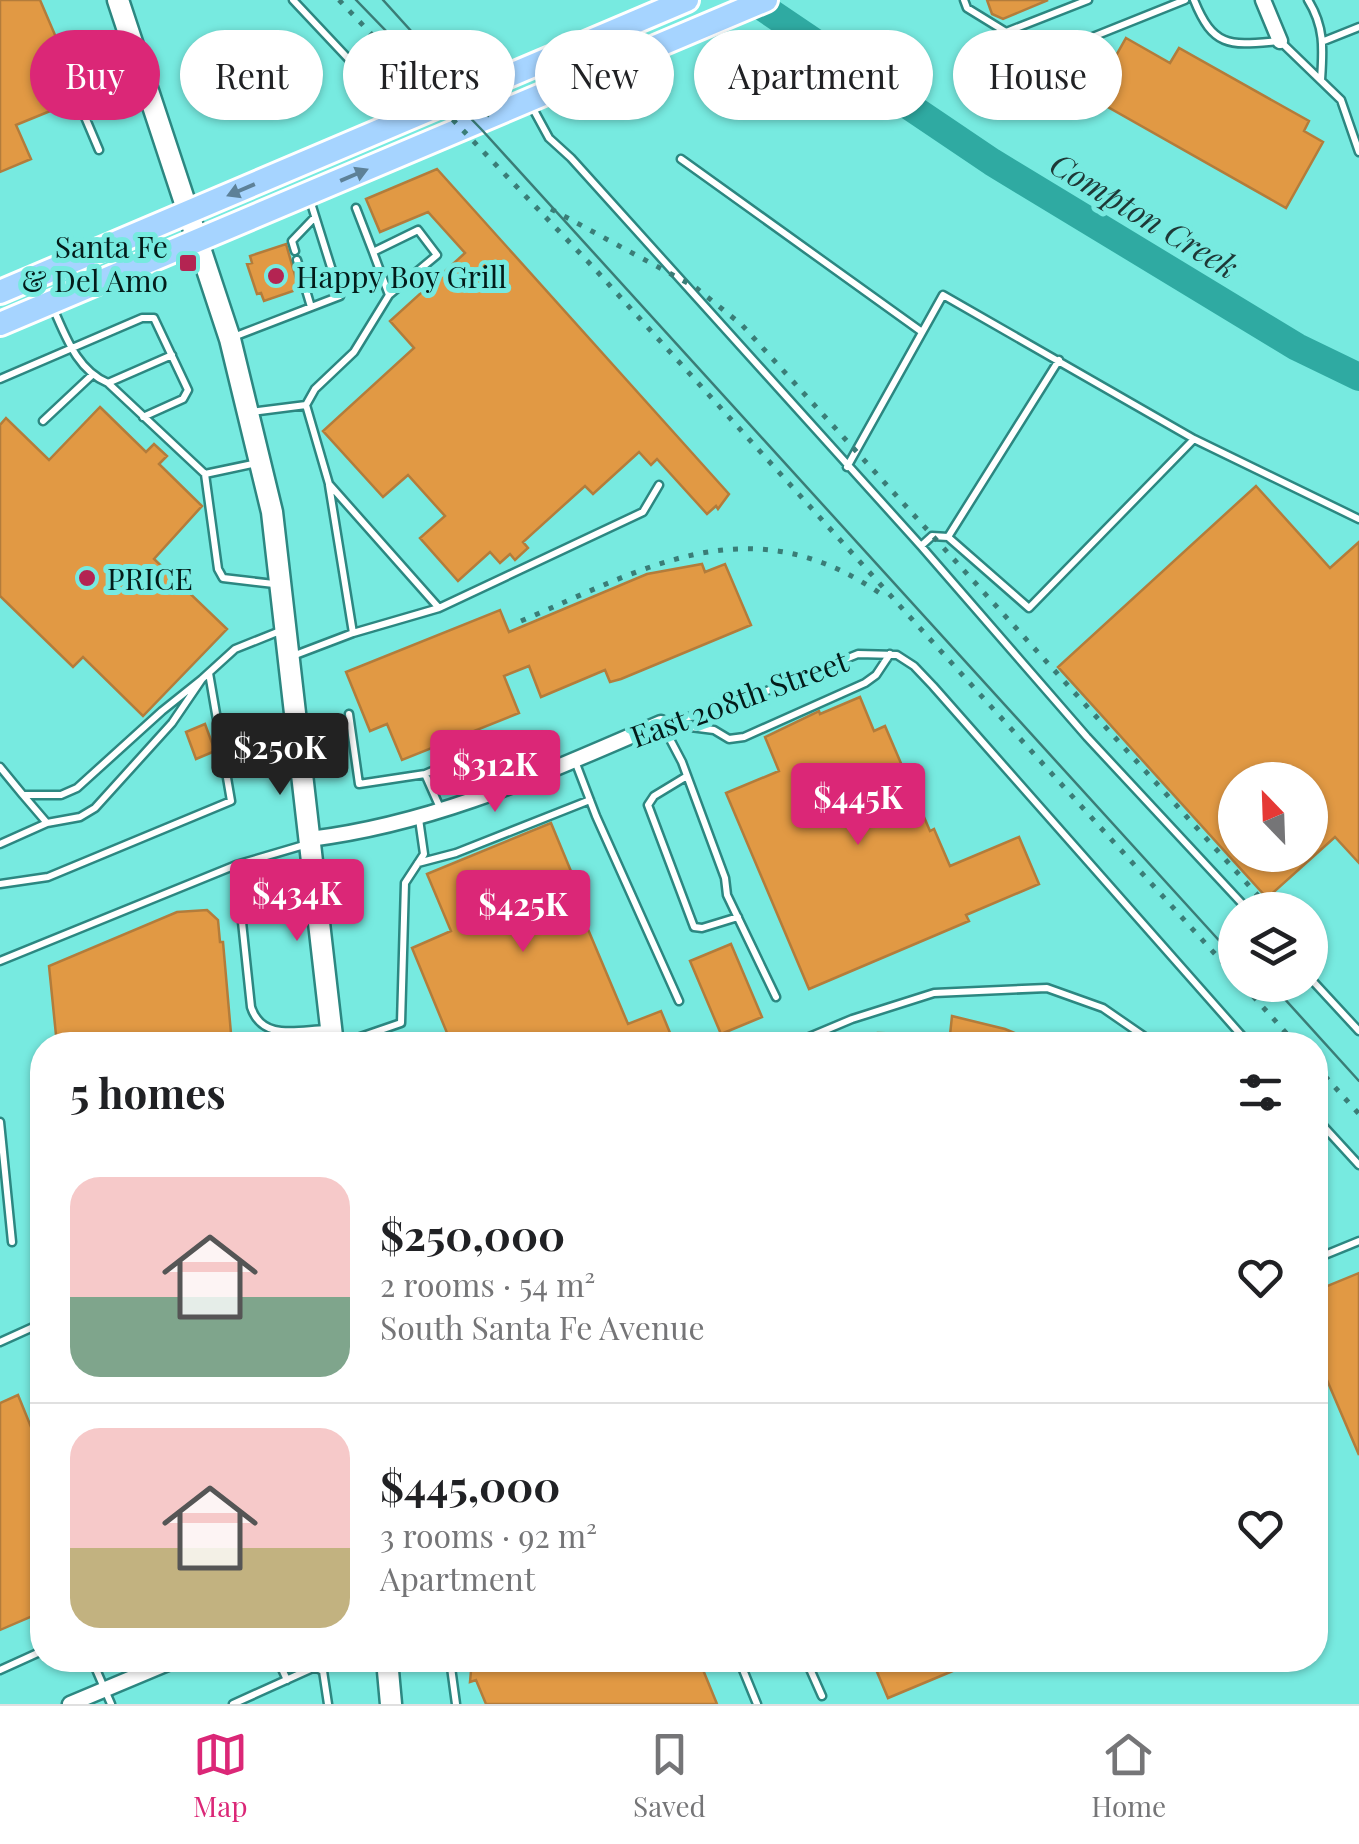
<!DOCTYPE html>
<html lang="en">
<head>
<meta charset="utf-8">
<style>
	body { margin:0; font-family:"Playfair Display",serif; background:#f2f2f2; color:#202124; height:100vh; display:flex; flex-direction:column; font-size:38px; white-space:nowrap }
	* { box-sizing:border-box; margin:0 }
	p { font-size:32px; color:#757577 }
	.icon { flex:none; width:55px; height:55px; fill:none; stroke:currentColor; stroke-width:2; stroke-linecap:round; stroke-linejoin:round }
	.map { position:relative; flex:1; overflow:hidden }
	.details { position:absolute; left:30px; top:1032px; width:1298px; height:640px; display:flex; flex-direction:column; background:#fff; border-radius:40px; box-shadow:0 2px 8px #0004 }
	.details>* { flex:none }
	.banner { position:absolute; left:30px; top:30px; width:1300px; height:90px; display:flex; gap:20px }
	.needle { width:65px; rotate:337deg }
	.tools { position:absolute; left:1218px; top:762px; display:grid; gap:20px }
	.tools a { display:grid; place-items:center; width:110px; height:110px; border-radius:50%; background:#fff; box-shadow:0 2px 8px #0004; font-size:50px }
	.price { position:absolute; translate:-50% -85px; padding:0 22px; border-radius:10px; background:#db2777; color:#fff; font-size:32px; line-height:65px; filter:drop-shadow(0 2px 5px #0008) }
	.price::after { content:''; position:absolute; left:50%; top:60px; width:30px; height:22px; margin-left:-15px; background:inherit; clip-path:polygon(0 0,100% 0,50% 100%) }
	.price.current { background:#222; color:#fff }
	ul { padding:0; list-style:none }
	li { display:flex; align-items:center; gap:30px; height:250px; padding:0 40px }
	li+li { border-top:2px solid #e0e0e0 }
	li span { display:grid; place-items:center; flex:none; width:280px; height:200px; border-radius:30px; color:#555 }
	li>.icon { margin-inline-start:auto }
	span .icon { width:120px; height:120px; fill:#fffc; stroke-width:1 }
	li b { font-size:42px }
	h2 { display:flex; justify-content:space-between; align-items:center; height:120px; padding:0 40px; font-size:42px }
	.chip { padding:0 35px; border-radius:45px; background:#fff; box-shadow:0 2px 8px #0004; font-size:35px; line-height:90px }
	.chip.current { background:#db2777; color:#fff }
	.menu { display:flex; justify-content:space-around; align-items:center; height:140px; border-top:2px solid #e0e0e0; background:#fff; font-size:28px; color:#757577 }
	.menu a { display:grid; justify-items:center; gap:5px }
	.menu .current { color:#db2777 }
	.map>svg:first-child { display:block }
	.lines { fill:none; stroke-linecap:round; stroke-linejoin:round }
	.river { stroke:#2faaa2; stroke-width:28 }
	.building { fill:#e19944; stroke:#b37c3b; stroke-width:2.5; fill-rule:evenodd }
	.lane-casing { stroke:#2c8781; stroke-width:11 }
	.street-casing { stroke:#2c8781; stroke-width:19 }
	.secondary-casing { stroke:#2c8781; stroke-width:25 }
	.primary-casing { stroke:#fff; stroke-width:28 }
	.lane { stroke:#fff; stroke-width:6 }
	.street { stroke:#fff; stroke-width:14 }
	.secondary { stroke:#fff; stroke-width:20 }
	.primary { stroke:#a6d4ff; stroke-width:22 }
	.tram { stroke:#3a7d77; stroke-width:2.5 }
	.rail { stroke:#3a7d77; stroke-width:5; stroke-dasharray:5 10; stroke-linecap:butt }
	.oneway { fill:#5d8198 }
	.poi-dot { fill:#b42452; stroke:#77eae0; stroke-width:4 }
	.labels { text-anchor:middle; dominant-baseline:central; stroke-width:10; stroke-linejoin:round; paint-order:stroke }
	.poi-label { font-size:30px; fill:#031c1a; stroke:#77eae0; text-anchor:start }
	.street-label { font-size:30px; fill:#031c1a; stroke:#77eae0 }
	.water-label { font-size:32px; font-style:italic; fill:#1e3836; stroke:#77eae0 }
</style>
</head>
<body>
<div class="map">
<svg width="1359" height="1704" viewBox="0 0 1359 1704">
	<rect width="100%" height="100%" fill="#77eae0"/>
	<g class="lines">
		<!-- river -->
		<path class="river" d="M752,0L992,162L1297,347L1359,377"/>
	</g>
	<!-- building -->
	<path class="building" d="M0,0H40L82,98L16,125L31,159L0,172Z
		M987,0H1048L1003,19L992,14Z
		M1126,38L1170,63L1179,48L1309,121L1304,131L1323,142L1286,208L1092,98Z
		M437,169L729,494L718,509L716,506L707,514L657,459L651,465L639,452L593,494L585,486L523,542L528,548L515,560L510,554L500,563L490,552L458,581L420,538L445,516L408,475L383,497L323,431L414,348L390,321L465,253L428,212L380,232L366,199Z
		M286,244L299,289L264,301L261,293L257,294L247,264L252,263L250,256Z
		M100,407L146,452L154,444L167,456L159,464L202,506L154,559L227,629L143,716L83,657L73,667L0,596V425L6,418L49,460Z
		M1256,486L1330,568L1359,542V863L1335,837L1267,898L1058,667ZM1235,780H1310V855H1235Z
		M702,564L705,572L725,564L751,625L621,679L610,682L605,670L541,697L529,666L504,676L519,713L402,760L387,724L370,731L346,672L500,610L509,632L647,574Z
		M860,697L874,731L885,726L930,831L934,829L950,866L1019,837L1039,884L966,915L969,921L809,989L726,793L779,771L765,737L819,711L820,714Z
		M205,724L215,751L196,759L186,732Z
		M551,823L585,905L579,908L628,1024L661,1011L675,1045H452L412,948L451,931L427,874Z
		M207,910L218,920L220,942H223L232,1045H57L49,966L177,912Z
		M731,944L762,1017L721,1034L690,961Z
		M952,1016L1005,1029L1044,1045H878V1033L950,1035Z
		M1359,1273V1455L1315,1352V1291Z
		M18,1395L42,1454V1612L0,1630V1403Z
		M472,1660H699L717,1704H486L476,1680L470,1682Z
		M872,1660H979L888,1698Z"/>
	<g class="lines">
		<!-- lane casing -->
		<g class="lane-casing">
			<path id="lane" d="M293,0L357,68L390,118
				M964,0L967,8L1006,32L1088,0
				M1194,0C1214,50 1232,45 1280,41L1341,100L1359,152
				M1308,0C1325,27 1323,50 1321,80
				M1324,41L1359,27
				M1075,44L1185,0
				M90,94L98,111
				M531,105L549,138L571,158L921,546L1087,737L1248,910
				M99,150L85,117L144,95
				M681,159L922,332
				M356,208L373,252
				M295,251L292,241L315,217
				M297,260L311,307
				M53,308C66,337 77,370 108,383L205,474L218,569L223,578L274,584
				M236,336L340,296L310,200
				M0,379L142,318H154L188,390L183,399L143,417
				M108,383L172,355
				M251,412L306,405L315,389L354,352L389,295L437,255L418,230L373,252L389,295
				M43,421L91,376
				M847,467L943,295L1194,439
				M205,474L257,463
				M329,485L353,633
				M948,537L1059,360
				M921,546L932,536L948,537L1029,608L1194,439L1359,519
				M439,608L643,512L659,485
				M290,657L353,633L439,608L329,484L306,405
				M202,679L172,723L95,808L80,817L47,823L23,795H61L77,788L162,711Z
				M202,679L235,649L280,631
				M349,714L359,784L425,774
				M662,722L715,712L858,654L897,655L914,666L933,686L1250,1045
				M662,724L682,762L725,878L727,895L776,997
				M667,724L714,730L729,739L744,737L865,683L876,675L890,654
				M575,761L596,816L679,1001
				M0,767L23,795
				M687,776L654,796L648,805L694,927L702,928L738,917
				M441,810L425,774L512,737L530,776
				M0,844L47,823
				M304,845L236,865L251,1007C262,1041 297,1030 326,1029
				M418,863L456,853L590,800
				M0,884L48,877L231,801L209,673
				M0,961L236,865
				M1310,978L1359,1031
				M337,1045L401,1023L405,883L424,854L419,819
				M790,1045L852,1019L934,993L1047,988L1103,1008L1145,1037L1149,1045
				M1315,1117L1359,1165
				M0,1122L12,1242
				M1315,1259L1359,1241
				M0,1342L42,1323
				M92,1660L111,1704
				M278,1660L287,1680
				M450,1660L456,1704
				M739,1660L757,1704
				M806,1660L822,1696
				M0,1670L42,1651
				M233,1704L315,1667L323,1671L328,1704"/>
		</g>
		<!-- street casing -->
		<g class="street-casing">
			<path id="street" d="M1263,0L1280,41
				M310,839C438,823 544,773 661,723
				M70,1704L175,1660"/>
		</g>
		<!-- secondary casing -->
		<g class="secondary-casing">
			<path id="secondary" d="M118,0L230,339L272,512L333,1045
				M387,1660L391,1704"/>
		</g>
		<!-- primary casing -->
		<g class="primary-casing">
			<path id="primary" d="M0,292L687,0
				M0,324L766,0"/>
		</g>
		<!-- lane -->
		<use href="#lane" class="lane"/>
		<!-- street -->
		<use href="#street" class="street"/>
		<!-- secondary -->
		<use href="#secondary" class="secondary"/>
		<!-- primary -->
		<use href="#primary" class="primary"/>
		<!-- tram -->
		<path class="tram" d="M356,0L482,130L1235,958
			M383,0L488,116
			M1272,985L1359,1081"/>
		<!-- rail -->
		<path class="rail" d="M339,0L594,268L1235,976
			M551,209L695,287L742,325L1262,900
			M521,621C648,567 750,504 881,594
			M1243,985L1297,1045
			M1315,1065L1359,1114"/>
	</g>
	<!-- one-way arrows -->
	<defs><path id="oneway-solid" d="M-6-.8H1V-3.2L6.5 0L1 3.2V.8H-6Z" transform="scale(2.5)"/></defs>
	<g class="oneway">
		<use href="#oneway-solid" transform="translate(354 175) rotate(-23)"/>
		<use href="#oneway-solid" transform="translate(241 190) rotate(157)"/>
	</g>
	<!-- markers -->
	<g class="poi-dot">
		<rect x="178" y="253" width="20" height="20" rx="5"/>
		<circle cx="276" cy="276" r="10"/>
		<circle cx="87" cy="578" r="10"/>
	</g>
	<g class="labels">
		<!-- poi labels -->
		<g class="poi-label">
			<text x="168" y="246" text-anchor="end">Santa Fe<tspan x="168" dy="34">&amp; Del Amo</tspan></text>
			<text x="296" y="276">Happy Boy Grill</text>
			<text x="107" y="578">PRICE</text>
		</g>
		<!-- street labels -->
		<g class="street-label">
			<text transform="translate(739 698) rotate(-20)">East 208th Street</text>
		</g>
		<!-- water labels -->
		<g class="water-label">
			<text transform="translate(1145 214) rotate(31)">Compton Creek</text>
		</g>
	</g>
</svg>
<div class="tools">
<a><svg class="needle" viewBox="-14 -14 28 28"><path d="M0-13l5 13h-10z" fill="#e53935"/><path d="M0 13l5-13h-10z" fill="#757577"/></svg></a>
<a><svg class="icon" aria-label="layers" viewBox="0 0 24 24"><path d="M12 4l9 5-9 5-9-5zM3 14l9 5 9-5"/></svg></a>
</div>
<b class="price current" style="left:280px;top:798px">$250K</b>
<b class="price" style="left:495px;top:815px">$312K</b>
<b class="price" style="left:858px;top:848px">$445K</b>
<b class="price" style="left:297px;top:944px">$434K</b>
<b class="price" style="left:523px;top:955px">$425K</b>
<div class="banner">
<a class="chip current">Buy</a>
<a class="chip">Rent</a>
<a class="chip">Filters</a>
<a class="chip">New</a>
<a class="chip">Apartment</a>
<a class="chip">House</a>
</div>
<section class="details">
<h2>5 homes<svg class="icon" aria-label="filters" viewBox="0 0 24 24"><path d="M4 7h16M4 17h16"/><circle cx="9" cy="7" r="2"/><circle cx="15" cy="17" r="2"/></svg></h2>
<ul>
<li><span style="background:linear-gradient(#f6c9c9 60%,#7fa58c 0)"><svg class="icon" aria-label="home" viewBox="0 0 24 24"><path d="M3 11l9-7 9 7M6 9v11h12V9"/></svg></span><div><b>$250,000</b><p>2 rooms · 54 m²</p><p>South Santa Fe Avenue</p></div><svg class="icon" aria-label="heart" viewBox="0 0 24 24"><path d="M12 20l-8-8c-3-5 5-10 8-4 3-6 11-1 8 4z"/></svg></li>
<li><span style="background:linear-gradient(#f6c9c9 60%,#c2b280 0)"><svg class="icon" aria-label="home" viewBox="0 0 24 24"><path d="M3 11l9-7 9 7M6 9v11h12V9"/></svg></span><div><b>$445,000</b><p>3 rooms · 92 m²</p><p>Apartment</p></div><svg class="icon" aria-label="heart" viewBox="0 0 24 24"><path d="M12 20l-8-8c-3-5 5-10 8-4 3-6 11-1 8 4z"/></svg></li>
</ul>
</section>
</div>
<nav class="menu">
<a class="current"><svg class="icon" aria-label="map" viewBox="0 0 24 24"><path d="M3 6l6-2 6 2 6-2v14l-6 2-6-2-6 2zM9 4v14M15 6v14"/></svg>Map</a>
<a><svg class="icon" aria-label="saved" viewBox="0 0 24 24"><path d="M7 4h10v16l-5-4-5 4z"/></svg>Saved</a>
<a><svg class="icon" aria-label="home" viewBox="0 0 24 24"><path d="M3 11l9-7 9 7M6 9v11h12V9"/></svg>Home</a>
</nav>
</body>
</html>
